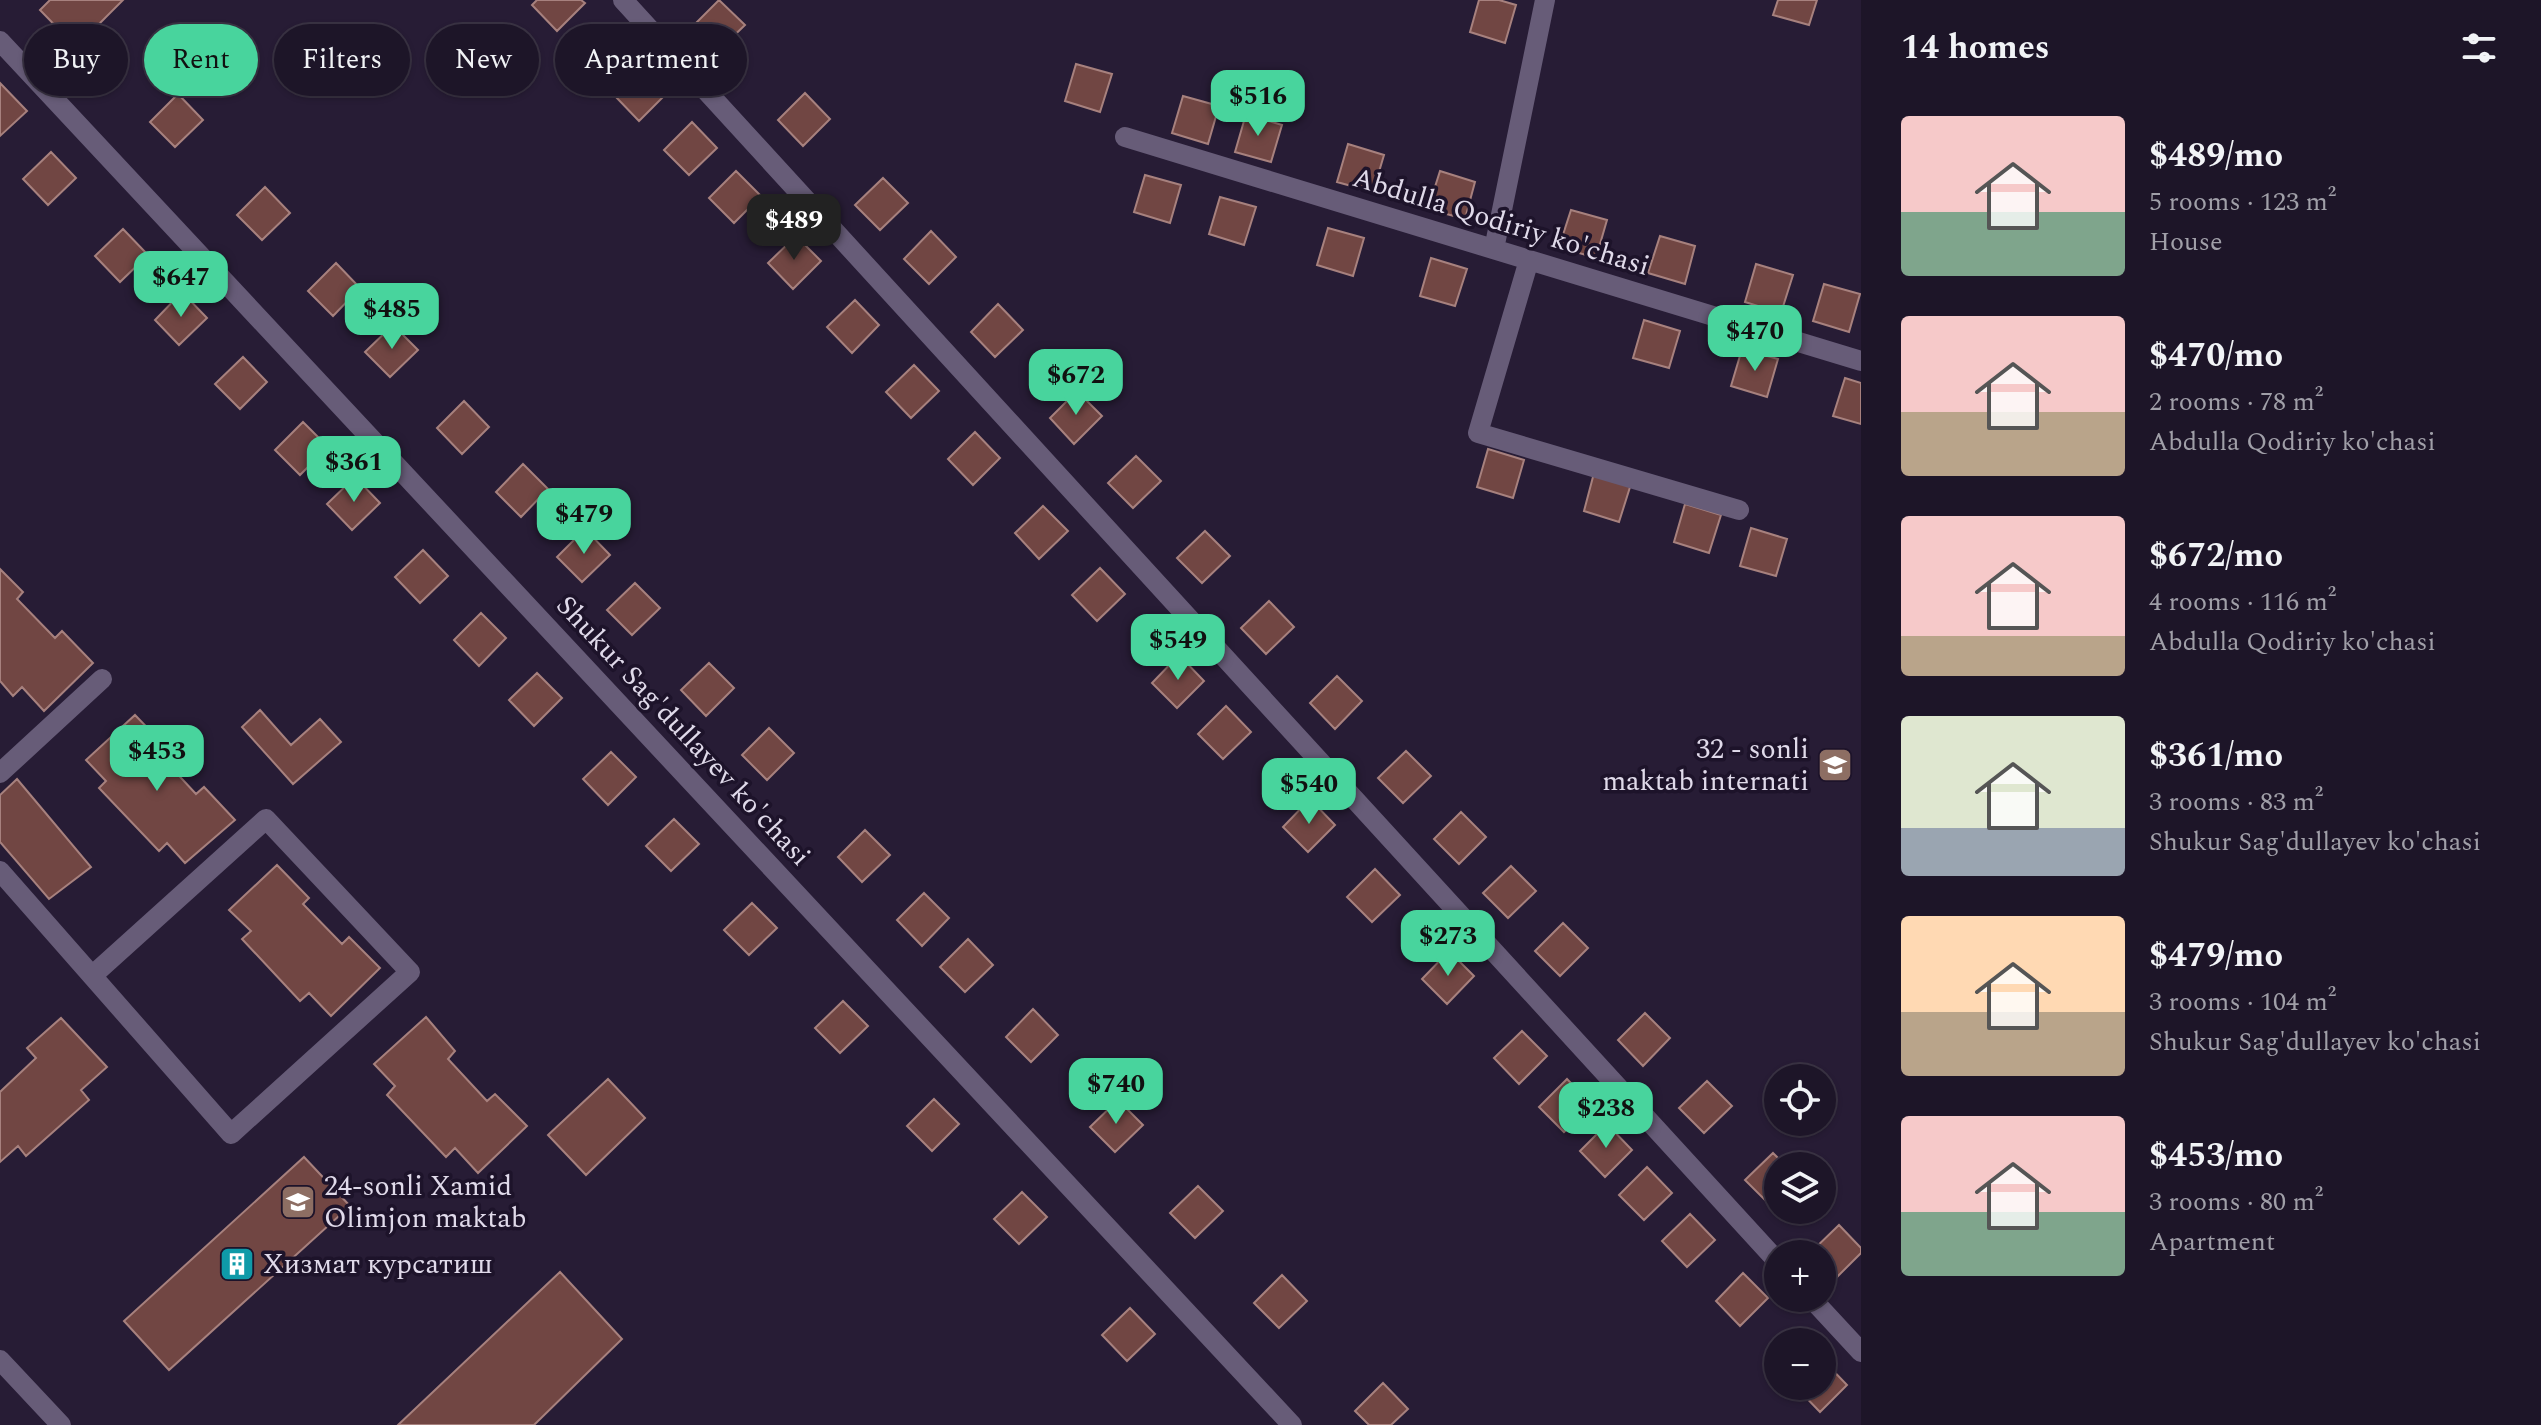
<!DOCTYPE html>
<html lang="en">
<head>
<meta charset="utf-8">
<style>
	body { margin:0; font-family:Spectral,serif; background:#2a2234; color:#f1f3f6; height:100vh; display:flex; flex-direction:column; font-size:30px; white-space:nowrap }
	* { box-sizing:border-box; margin:0 }
	p { font-size:26px; color:#a09fa8 }
	.icon { flex:none; width:44px; height:44px; fill:none; stroke:currentColor; stroke-width:2; stroke-linecap:round; stroke-linejoin:round }
	.map { position:relative; flex:1; overflow:hidden }
	.sheet { display:flex; flex-direction:column; background:#1d1528; width:680px }
	.sheet>* { flex:none }
	.top-card { position:absolute; left:24px; top:24px; width:760px; height:72px; display:flex; gap:16px }
	.fabs { position:absolute; left:1764px; top:1064px; display:grid; gap:16px }
	.fabs a { display:grid; place-items:center; width:72px; height:72px; border-radius:50%; background:#1d1528; box-shadow:0 2px 6px #0004,0 0 0 2px #3b3445; font-size:40px }
	.price { position:absolute; translate:-50% -68px; padding:0 18px; border-radius:16px; background:#48d49d; color:#111; font-size:26px; line-height:52px; filter:drop-shadow(0 2px 4px #0008) }
	.price::after { content:''; position:absolute; left:50%; top:48px; width:24px; height:18px; margin-left:-12px; background:inherit; clip-path:polygon(0 0,100% 0,50% 100%) }
	.price.active { background:#222; color:#fff }
	ul { padding:0; list-style:none }
	li { display:flex; align-items:center; gap:24px; height:200px; padding:0 40px }
	li span { display:grid; place-items:center; flex:none; width:224px; height:160px; border-radius:8px; color:#555 }
	li>.icon { margin-inline-start:auto }
	span .icon { width:96px; height:96px; fill:#fffc; stroke-width:1 }
	li b { font-size:34px }
	h2 { display:flex; justify-content:space-between; align-items:center; height:96px; padding:0 40px; font-size:34px }
	.tag { padding:0 28px; border-radius:36px; background:#1d1528; box-shadow:0 2px 6px #0004,0 0 0 2px #3b3445; font-size:28px; line-height:72px }
	.tag.active { background:#48d49d; color:#111 }
	main { display:flex; flex:1; min-height:0 }
	.map>svg:first-child { display:block }
	.building { fill:#714643; stroke:#a7817e; stroke-width:2 }
	.lines { fill:none; stroke-linecap:round; stroke-linejoin:round }
	.minor { stroke:#675c78; stroke-width:20 }
	.labels { text-anchor:middle; dominant-baseline:central; stroke-width:7; stroke-linejoin:round; paint-order:stroke }
	.street-label { font-size:28px; fill:#e0daea; stroke:#1d132a }
	.poi-label { font-size:28px; fill:#e0daea; stroke:#1d132a; text-anchor:start }
</style>
</head>
<body>
<main>
<div class="map">
<svg width="1861" height="1425" viewBox="0 0 1861 1425">
	<rect width="100%" height="100%" fill="#271c35"/>
	<!-- building -->
	<path class="building" d="M50,0H123L76,47L40,10Z
		M537,0H581L585,3L557,31L532,5Z
		M719,0L745,25L717,52L692,27Z
		M1479,0H1499L1516,5L1505,43L1470,32Z
		M1778,0H1817L1809,25L1773,15Z
		M1076,64L1112,74L1100,112L1065,101Z
		M642,67L667,93L639,121L614,95Z
		M0,83L27,111L0,136Z
		M805,93L830,119L803,146L778,120Z
		M178,94L203,120L175,147L150,122Z
		M1183,96L1219,106L1208,144L1172,133Z
		M1246,114L1282,125L1271,162L1235,152Z
		M692,122L717,148L689,175L664,150Z
		M1348,144L1384,155L1373,192L1337,182Z
		M51,152L76,178L48,205L23,179Z
		M736,171L761,196L734,223L709,198Z
		M1440,171L1475,182L1465,219L1428,209Z
		M1145,175L1181,185L1170,223L1134,212Z
		M883,178L908,203L880,230L855,205Z
		M265,187L290,213L262,240L237,215Z
		M1220,197L1256,207L1244,245L1209,234Z
		M1571,210L1607,220L1596,258L1559,247Z
		M1328,228L1364,238L1353,276L1317,265Z
		M123,229L148,255L120,282L95,256Z
		M931,231L956,257L929,284L904,259Z
		M796,236L821,261L793,289L768,263Z
		M1660,236L1695,246L1685,284L1648,273Z
		M1431,258L1467,269L1455,306L1420,296Z
		M336,263L360,288L333,316L308,291Z
		M1756,264L1793,275L1781,313L1745,302Z
		M1824,284L1860,294L1849,332L1813,321Z
		M182,292L207,318L179,345L155,320Z
		M855,300L879,325L852,353L827,327Z
		M998,304L1023,330L995,357L971,332Z
		M1644,320L1680,331L1669,368L1633,358Z
		M393,325L418,350L390,377L365,352Z
		M1742,349L1778,359L1767,397L1731,386Z
		M243,357L267,382L240,409L215,384Z
		M914,365L939,391L911,418L886,392Z
		M1845,378L1861,383V424L1833,416Z
		M1077,391L1102,416L1074,444L1050,418Z
		M464,401L489,427L462,454L437,428Z
		M303,422L328,447L300,475L275,450Z
		M975,432L1000,458L973,485L948,459Z
		M1488,449L1524,460L1513,498L1477,487Z
		M1136,456L1161,481L1133,508L1108,483Z
		M523,464L548,489L521,517L496,492Z
		M1594,473L1631,484L1619,522L1584,511Z
		M355,477L380,503L352,530L327,504Z
		M1685,504L1721,515L1709,553L1674,542Z
		M1043,506L1068,531L1039,559L1015,533Z
		M1751,528L1787,539L1776,576L1740,566Z
		M585,529L610,555L582,582L557,557Z
		M1205,531L1230,556L1202,583L1177,558Z
		M423,550L448,576L420,603L395,577Z
		M1100,568L1125,594L1097,621L1072,595Z
		M0,569L23,592L17,599L55,638L62,631L93,663L44,711L22,687L13,696L0,681Z
		M635,583L660,608L632,635L607,610Z
		M1269,601L1294,627L1266,654L1241,628Z
		M481,613L506,638L479,666L454,640Z
		M1179,655L1204,681L1177,708L1152,683Z
		M709,663L734,688L706,716L681,690Z
		M537,673L562,698L534,726L509,700Z
		M1337,676L1362,701L1335,729L1310,703Z
		M1226,706L1251,732L1223,759L1198,734Z
		M260,710L291,745L320,719L341,742L293,784L242,727Z
		M135,715L164,745L157,752L196,794L204,787L235,820L185,863L167,843L159,851L99,788L106,781L86,760Z
		M769,728L794,753L767,780L742,755Z
		M1406,751L1431,776L1403,803L1378,778Z
		M611,752L636,777L608,805L583,779Z
		M17,779L91,867L49,899L0,842V795Z
		M1310,799L1335,825L1308,852L1283,827Z
		M1461,812L1486,837L1459,864L1434,839Z
		M674,819L699,844L671,871L646,846Z
		M865,830L890,855L862,882L838,857Z
		M277,865L309,898L303,904L342,944L349,937L380,968L331,1016L309,993L300,1001L242,939L251,931L229,910Z
		M1511,866L1536,891L1508,918L1483,893Z
		M1375,869L1400,895L1372,922L1347,897Z
		M924,893L949,918L922,946L897,920Z
		M752,903L777,928L749,955L724,930Z
		M1563,923L1588,948L1560,976L1535,951Z
		M968,939L993,965L965,992L940,967Z
		M1449,951L1474,976L1447,1004L1422,979Z
		M843,1001L868,1026L840,1053L815,1028Z
		M1033,1009L1058,1035L1031,1062L1006,1037Z
		M1645,1013L1670,1038L1643,1066L1618,1040Z
		M426,1017L455,1051L448,1059L487,1101L495,1094L527,1126L478,1173L455,1148L446,1157L387,1095L395,1086L374,1064Z
		M61,1018L107,1067L81,1090L89,1100L26,1156L18,1146L0,1162V1092L36,1058L27,1048Z
		M1522,1031L1547,1056L1519,1084L1494,1058Z
		M608,1079L645,1118L586,1175L548,1135Z
		M1567,1079L1592,1105L1564,1132L1539,1107Z
		M1707,1081L1732,1106L1704,1133L1679,1108Z
		M934,1099L959,1124L932,1151L907,1126Z
		M1118,1100L1143,1125L1115,1152L1090,1127Z
		M1607,1124L1632,1150L1605,1177L1580,1151Z
		M1773,1153L1786,1166H1778V1198L1770,1205L1745,1180Z
		M304,1157L350,1206L169,1370L124,1321Z
		M1647,1167L1672,1193L1644,1220L1619,1195Z
		M1198,1186L1223,1211L1195,1238L1170,1213Z
		M1022,1192L1047,1217L1019,1244L994,1219Z
		M1690,1214L1715,1240L1687,1267L1662,1241Z
		M1839,1225L1861,1248V1253L1836,1278L1822,1263V1254L1811,1252Z
		M560,1272L622,1339L534,1425H398Z
		M1743,1273L1768,1298L1740,1326L1716,1301Z
		M1282,1275L1307,1301L1279,1328L1254,1303Z
		M1130,1308L1155,1334L1127,1361L1102,1335Z
		M1822,1359L1847,1385L1820,1412L1795,1386H1822Z
		M1383,1383L1408,1409L1391,1425H1369L1355,1411Z"/>
	<g class="lines">
		<!-- minor -->
		<path class="minor" d="M623,0L1778,1262
			M0,41L1292,1425
			M1125,137L1861,361
			M1494,249L1545,0
			M1529,260L1478,433L1739,510
			M0,773L102,679
			M0,871L231,1134L410,972L266,819L93,975
			M1811,1298L1861,1352
			M0,1360L61,1425"/>
	</g>
	<!-- icons -->
	<defs>
		<g id="school-square" transform="scale(1.8)"><rect x="-9" y="-9" width="18" height="18" rx="4" fill="#8d6e63" stroke="#1d132a"/><path d="M0-5L7-2L0 1L-7-2ZM-4 1L0 2.5L4 1V4Q0 6-4 4Z" fill="#fff"/></g>
		<g id="building-square" transform="scale(1.8)"><rect x="-9" y="-9" width="18" height="18" rx="4" fill="#0f9aa8" stroke="#1d132a"/><path d="M-4-6H4V6H1V3H-1V6H-4ZM-2.5-4.3h1.7v1.8h-1.7ZM.8-4.3h1.7v1.8H.8ZM-2.5-1h1.7V.8h-1.7ZM.8-1h1.7V.8H.8Z" fill="#fff"/></g>
	</defs>
	<g fill-rule="evenodd">
		<use href="#school-square" x="1835" y="765"/>
		<use href="#school-square" x="298" y="1202"/>
		<use href="#building-square" x="237" y="1264"/>
	</g>
	<g class="labels">
		<!-- street labels -->
		<g class="street-label">
			<text transform="translate(1501 222) rotate(17)">Abdulla Qodiriy ko'chasi</text>
			<text transform="translate(683 731) rotate(47)">Shukur Sag'dullayev ko'chasi</text>
		</g>
		<!-- poi labels -->
		<g class="poi-label">
			<text x="1809" y="749" text-anchor="end">32 - sonli<tspan x="1809" dy="32">maktab internati</tspan></text>
			<text x="324" y="1186">24-sonli Xamid<tspan x="324" dy="32">Olimjon maktab</tspan></text>
			<text x="263" y="1264">Хизмат курсатиш</text>
		</g>
	</g>
</svg>
<div class="fabs">
<a><svg class="icon" aria-label="locate" viewBox="0 0 24 24"><circle cx="12" cy="12" r="6"/><path d="M12 2v4M12 18v4M2 12h4M18 12h4"/></svg></a>
<a><svg class="icon" aria-label="layers" viewBox="0 0 24 24"><path d="M12 4l9 5-9 5-9-5zM3 14l9 5 9-5"/></svg></a>
<a>+</a>
<a>−</a>
</div>
<b class="price" style="left:1258px;top:138px">$516</b>
<b class="price active" style="left:794px;top:262px">$489</b>
<b class="price" style="left:181px;top:319px">$647</b>
<b class="price" style="left:392px;top:351px">$485</b>
<b class="price" style="left:1755px;top:373px">$470</b>
<b class="price" style="left:1076px;top:417px">$672</b>
<b class="price" style="left:354px;top:504px">$361</b>
<b class="price" style="left:584px;top:556px">$479</b>
<b class="price" style="left:1178px;top:682px">$549</b>
<b class="price" style="left:157px;top:793px">$453</b>
<b class="price" style="left:1309px;top:826px">$540</b>
<b class="price" style="left:1448px;top:978px">$273</b>
<b class="price" style="left:1116px;top:1126px">$740</b>
<b class="price" style="left:1606px;top:1150px">$238</b>
<div class="top-card">
<a class="tag">Buy</a>
<a class="tag active">Rent</a>
<a class="tag">Filters</a>
<a class="tag">New</a>
<a class="tag">Apartment</a>
</div>
</div>
<section class="sheet">
<h2>14 homes<svg class="icon" aria-label="filters" viewBox="0 0 24 24"><path d="M4 7h16M4 17h16"/><circle cx="9" cy="7" r="2"/><circle cx="15" cy="17" r="2"/></svg></h2>
<ul>
<li><span style="background:linear-gradient(#f6c9c9 60%,#7fa58c 0)"><svg class="icon" aria-label="home" viewBox="0 0 24 24"><path d="M3 11l9-7 9 7M6 9v11h12V9"/></svg></span><div><b>$489/mo</b><p>5 rooms · 123 m²</p><p>House</p></div></li>
<li><span style="background:linear-gradient(#f6c9c9 60%,#b9a48a 0)"><svg class="icon" aria-label="home" viewBox="0 0 24 24"><path d="M3 11l9-7 9 7M6 9v11h12V9"/></svg></span><div><b>$470/mo</b><p>2 rooms · 78 m²</p><p>Abdulla Qodiriy ko'chasi</p></div></li>
<li><span style="background:linear-gradient(#f6c9c9 75%,#b9a48a 0)"><svg class="icon" aria-label="home" viewBox="0 0 24 24"><path d="M3 11l9-7 9 7M6 9v11h12V9"/></svg></span><div><b>$672/mo</b><p>4 rooms · 116 m²</p><p>Abdulla Qodiriy ko'chasi</p></div></li>
<li><span style="background:linear-gradient(#dfe7d0 70%,#9aa5b1 0)"><svg class="icon" aria-label="home" viewBox="0 0 24 24"><path d="M3 11l9-7 9 7M6 9v11h12V9"/></svg></span><div><b>$361/mo</b><p>3 rooms · 83 m²</p><p>Shukur Sag'dullayev ko'chasi</p></div></li>
<li><span style="background:linear-gradient(#ffd9b3 60%,#b9a48a 0)"><svg class="icon" aria-label="home" viewBox="0 0 24 24"><path d="M3 11l9-7 9 7M6 9v11h12V9"/></svg></span><div><b>$479/mo</b><p>3 rooms · 104 m²</p><p>Shukur Sag'dullayev ko'chasi</p></div></li>
<li><span style="background:linear-gradient(#f6c9c9 60%,#7fa58c 0)"><svg class="icon" aria-label="home" viewBox="0 0 24 24"><path d="M3 11l9-7 9 7M6 9v11h12V9"/></svg></span><div><b>$453/mo</b><p>3 rooms · 80 m²</p><p>Apartment</p></div></li>
</ul>
</section>
</main>
</body>
</html>
